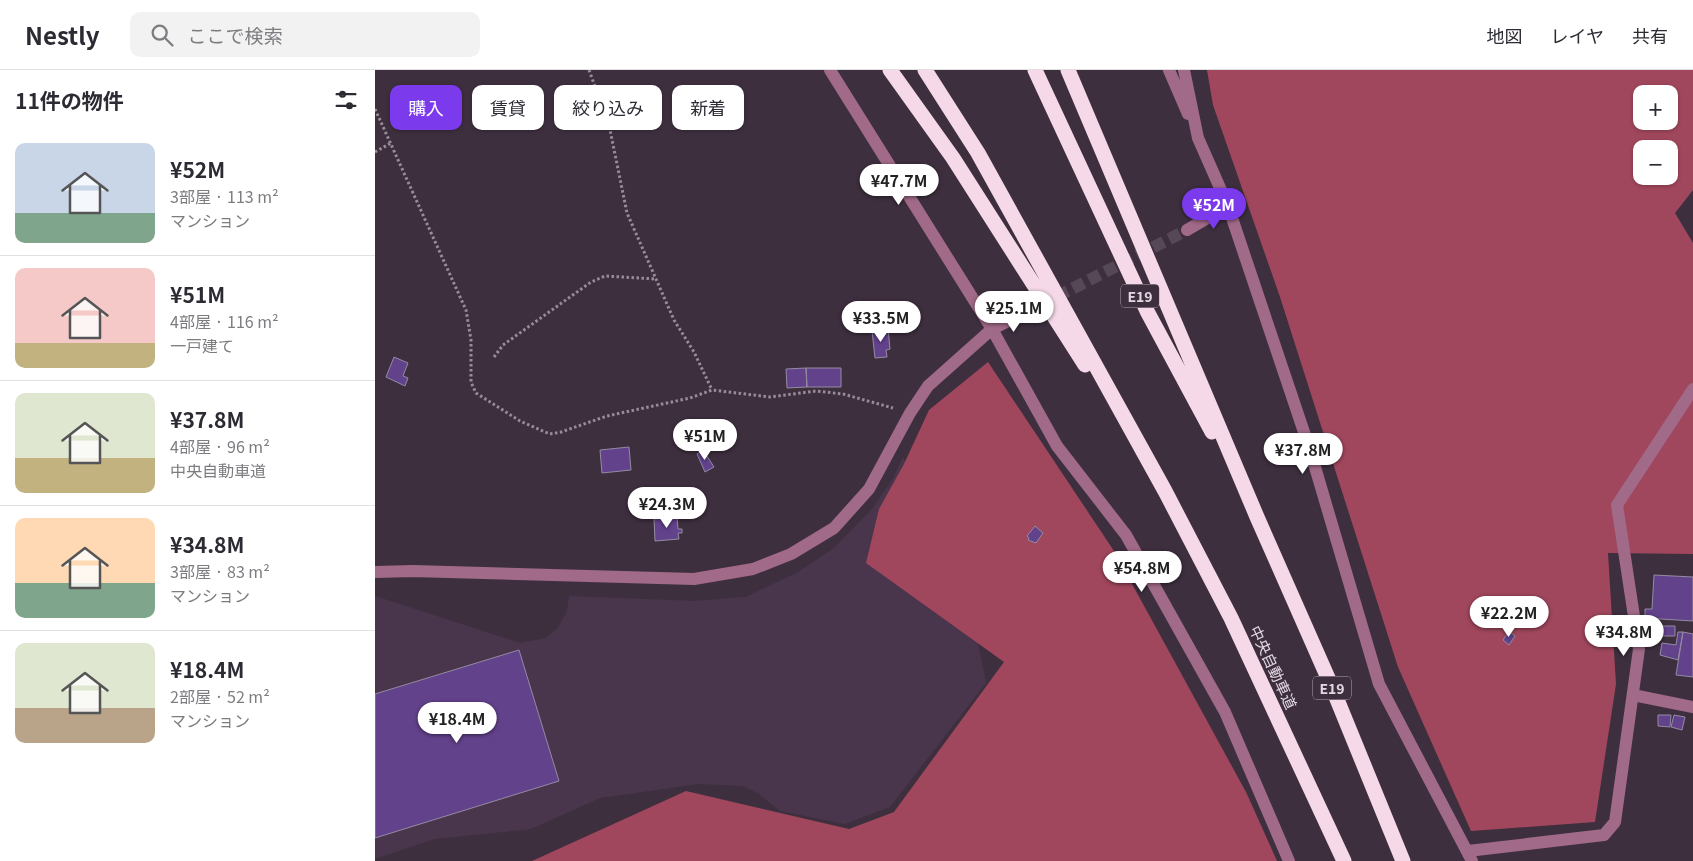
<!DOCTYPE html>
<html lang="ja">
<head>
<meta charset="utf-8">
<style>
	body { margin:0; font-family:Georgia,"Noto Sans JP",serif; background:#f2f2f3; color:#2b2b33; height:100vh; display:flex; flex-direction:column; font-size:19px; white-space:nowrap }
	* { box-sizing:border-box; margin:0 }
	p { font-size:16px; color:#7c7c81 }
	.icon { flex:none; width:28px; height:28px; fill:none; stroke:currentColor; stroke-width:2; stroke-linecap:round; stroke-linejoin:round }
	.map { position:relative; flex:1; overflow:hidden }
	.drawer { display:flex; flex-direction:column; background:#fff; width:375px }
	.drawer>* { flex:none }
	.guide { position:absolute; left:15px; top:15px; width:475px; height:45px; display:flex; gap:10px }
	.fabs { position:absolute; left:1258px; top:15px; display:grid; gap:10px }
	.fabs a { display:grid; place-items:center; width:45px; height:45px; border-radius:10px; background:#fff; box-shadow:0 1px 4px #0004; font-size:25px }
	.price { position:absolute; translate:-50% -42px; padding:0 11px; border-radius:18px; background:#fff; color:#222; font-size:16px; line-height:32px; filter:drop-shadow(0 1px 2px #0008) }
	.price::after { content:''; position:absolute; left:50%; top:30px; width:15px; height:11px; margin-left:-8px; background:inherit; clip-path:polygon(0 0,100% 0,50% 100%) }
	.price.on { background:#7c3aed; color:#fff }
	ul { padding:0; list-style:none }
	li { display:flex; align-items:center; gap:15px; height:125px; padding:0 15px }
	li+li { border-top:1px solid #e1e1e2 }
	li span { display:grid; place-items:center; flex:none; width:140px; height:100px; border-radius:10px; color:#555 }
	li>.icon { margin-inline-start:auto }
	span .icon { width:60px; height:60px; fill:#fffc; stroke-width:1 }
	li b { font-size:21px }
	h2 { display:flex; justify-content:space-between; align-items:center; height:60px; padding:0 15px; font-size:21px }
	.chip { padding:0 18px; border-radius:10px; background:#fff; box-shadow:0 1px 4px #0004; font-size:18px; line-height:45px }
	.chip.on { background:#7c3aed; color:#fff }
	header { display:flex; align-items:center; gap:30px; box-sizing:border-box; height:70px; padding:0 25px; background:#fff; border-bottom:1px solid #e1e1e2 }
	header strong { font-size:24px }
	nav { display:flex; gap:28px; margin-inline-start:auto; font-size:18px }
	.search { width:350px; height:45px; background:#f2f2f3; display:flex; align-items:center; gap:12px; box-sizing:border-box; padding:0 18px; border-radius:10px; color:#7c7c81; font-size:19px }
	main { display:flex; flex:1; min-height:0 }
	.map>svg:first-child { display:block }
	.built { fill:#4a364c }
	.forest { fill:#a1475d; fill-rule:evenodd }
	.building { fill:#63428c; stroke:#948ba3 }
	.lines { fill:none; stroke-linecap:round; stroke-linejoin:round }
	.minor-tunnel { stroke:#574857; stroke-width:12; stroke-dasharray:12 6; stroke-linecap:butt }
	.path { stroke:#988c98; stroke-width:3; stroke-dasharray:2.5 2.5; stroke-linecap:butt }
	.minor { stroke:#a16a88; stroke-width:12 }
	.highway { stroke:#f5d9e8; stroke-width:15 }
	.labels { text-anchor:middle; dominant-baseline:central; stroke-width:4.5; stroke-linejoin:round; paint-order:stroke }
	.shield { fill:#3e2f3f; stroke:#b1a5b1; stroke-width:1 }
	.shield-label { font-size:14px; font-weight:bold; fill:#e2d8e2 }
	.street-label { font-size:15px; fill:#e2d8e2; stroke:#3e2f3f }
</style>
</head>
<body>
<header>
<strong>Nestly</strong>
<div class="search"><svg class="icon" aria-label="search" viewBox="0 0 24 24"><circle cx="10" cy="10" r="6"/><path d="M15 15l6 6"/></svg>ここで検索</div>
<nav><a>地図</a><a>レイヤ</a><a>共有</a></nav>
</header>
<main>
<section class="drawer">
<h2>11件の物件<svg class="icon" aria-label="filters" viewBox="0 0 24 24"><path d="M4 7h16M4 17h16"/><circle cx="9" cy="7" r="2"/><circle cx="15" cy="17" r="2"/></svg></h2>
<ul>
<li><span style="background:linear-gradient(#c9d6e8 70%,#7fa58c 0)"><svg class="icon" aria-label="home" viewBox="0 0 24 24"><path d="M3 11l9-7 9 7M6 9v11h12V9"/></svg></span><div><b>¥52M</b><p>3部屋 · 113 m²</p><p>マンション</p></div></li>
<li><span style="background:linear-gradient(#f6c9c9 75%,#c2b280 0)"><svg class="icon" aria-label="home" viewBox="0 0 24 24"><path d="M3 11l9-7 9 7M6 9v11h12V9"/></svg></span><div><b>¥51M</b><p>4部屋 · 116 m²</p><p>一戸建て</p></div></li>
<li><span style="background:linear-gradient(#dfe7d0 65%,#c2b280 0)"><svg class="icon" aria-label="home" viewBox="0 0 24 24"><path d="M3 11l9-7 9 7M6 9v11h12V9"/></svg></span><div><b>¥37.8M</b><p>4部屋 · 96 m²</p><p>中央自動車道</p></div></li>
<li><span style="background:linear-gradient(#ffd9b3 65%,#7fa58c 0)"><svg class="icon" aria-label="home" viewBox="0 0 24 24"><path d="M3 11l9-7 9 7M6 9v11h12V9"/></svg></span><div><b>¥34.8M</b><p>3部屋 · 83 m²</p><p>マンション</p></div></li>
<li><span style="background:linear-gradient(#dfe7d0 65%,#b9a48a 0)"><svg class="icon" aria-label="home" viewBox="0 0 24 24"><path d="M3 11l9-7 9 7M6 9v11h12V9"/></svg></span><div><b>¥18.4M</b><p>2部屋 · 52 m²</p><p>マンション</p></div></li>
</ul>
</section>
<div class="map">
<svg width="1318" height="791" viewBox="0 0 1318 791">
	<rect width="100%" height="100%" fill="#3e2f3f"/>
	<!-- built -->
	<path class="built" d="M528,387L553,433L601,563L611,613L515,737L470,754L405,741L384,724L368,716L324,714L225,728L156,759L59,769L0,789V526L145,573L171,568L183,558L192,541L194,526L319,531L371,527L423,502L459,478L497,439L517,410Z"/>
	<!-- forest -->
	<path class="forest" d="M832,0H1318V120L1300,143L1318,173V484L1233,483L1241,614L1220,752L1096,761L1023,597L905,227L838,35ZM1266,24H1294V51H1266ZM1266,79H1294V106H1266Z
		M613,292L739,481L871,722L902,791H157L311,721L474,759L519,742L629,592L491,493L504,439L529,394L554,340Z"/>
	<!-- building -->
	<path class="building" d="M513,258L515,279L511,280L512,287L500,288L497,261Z
		M19,287L33,293L28,306L33,308L30,316L11,307Z
		M431,298H466V317H432Z
		M431,298L432,317L412,318L411,299Z
		M254,377L256,400L227,403L225,380Z
		M328,380L339,397L330,402L322,384Z
		M302,446L303,459H307V463H303L304,469L280,471L279,448Z
		M660,456L668,463L661,473L653,470L654,468L652,466Z
		M1279,505L1318,507V551L1270,548V539H1277Z
		M1280,556H1300V566H1280Z
		M1134,561L1140,566L1134,575L1128,570Z
		M1303,562H1308L1303,590L1285,585L1287,573L1301,575Z
		M1308,562L1318,564V607L1301,605Z
		M144,580L184,711L0,768V624Z
		M1283,645H1296L1295,657L1283,656Z
		M1299,645L1310,647L1307,660L1296,657Z"/>
	<g class="lines">
		<!-- minor-tunnel -->
		<path class="minor-tunnel" d="M650,243L812,160"/>
		<!-- path -->
		<path class="path" d="M214,0L234,55L252,143L299,250L319,282L337,320
			M0,39L91,240L96,270V312L101,323L145,351L175,364L186,362L232,346L315,328L337,320L395,327L441,321L468,324L518,338
			M0,82L16,73
			M119,287L128,275L216,212L230,206L281,209"/>
		<!-- minor -->
		<path class="minor" d="M455,0L617,259L682,376L751,465L850,642L914,791
			M794,0L813,44
			M809,0L823,68L853,136L935,380L1004,614L1097,791
			M812,160L853,136
			M0,502L38,501L319,509L378,499L416,484L459,458L494,419L535,343L553,316L617,259L650,243
			M1258,625L1318,637
			M1093,781L1229,765L1240,752L1264,579L1242,435L1318,319"/>
		<!-- highway -->
		<path class="highway" d="M515,0L578,88L710,295
			M550,0L603,83L790,421L856,548L969,791
			M660,0L773,243L837,362
			M693,0L882,447L957,617L1028,791"/>
	</g>
	<g class="labels">
		<!-- shield labels -->
		<g class="shield">
			<rect x="746" y="214.5" width="38" height="23" rx="4"/>
			<rect x="938" y="606.5" width="38" height="23" rx="4"/>
		</g>
		<g class="shield-label">
			<text x="765" y="226">E19</text>
			<text x="957" y="618">E19</text>
		</g>
		<!-- street labels -->
		<g class="street-label">
			<text transform="translate(899 597) rotate(65)">中央自動車道</text>
		</g>
	</g>
</svg>
<div class="fabs">
<a>+</a>
<a>−</a>
</div>
<b class="price" style="left:524px;top:136px">¥47.7M</b>
<b class="price on" style="left:839px;top:160px">¥52M</b>
<b class="price" style="left:639px;top:263px">¥25.1M</b>
<b class="price" style="left:506px;top:273px">¥33.5M</b>
<b class="price" style="left:330px;top:391px">¥51M</b>
<b class="price" style="left:928px;top:405px">¥37.8M</b>
<b class="price" style="left:292px;top:459px">¥24.3M</b>
<b class="price" style="left:767px;top:523px">¥54.8M</b>
<b class="price" style="left:1134px;top:568px">¥22.2M</b>
<b class="price" style="left:1249px;top:587px">¥34.8M</b>
<b class="price" style="left:82px;top:674px">¥18.4M</b>
<div class="guide">
<a class="chip on">購入</a>
<a class="chip">賃貸</a>
<a class="chip">絞り込み</a>
<a class="chip">新着</a>
</div>
</div>
</main>
</body>
</html>
